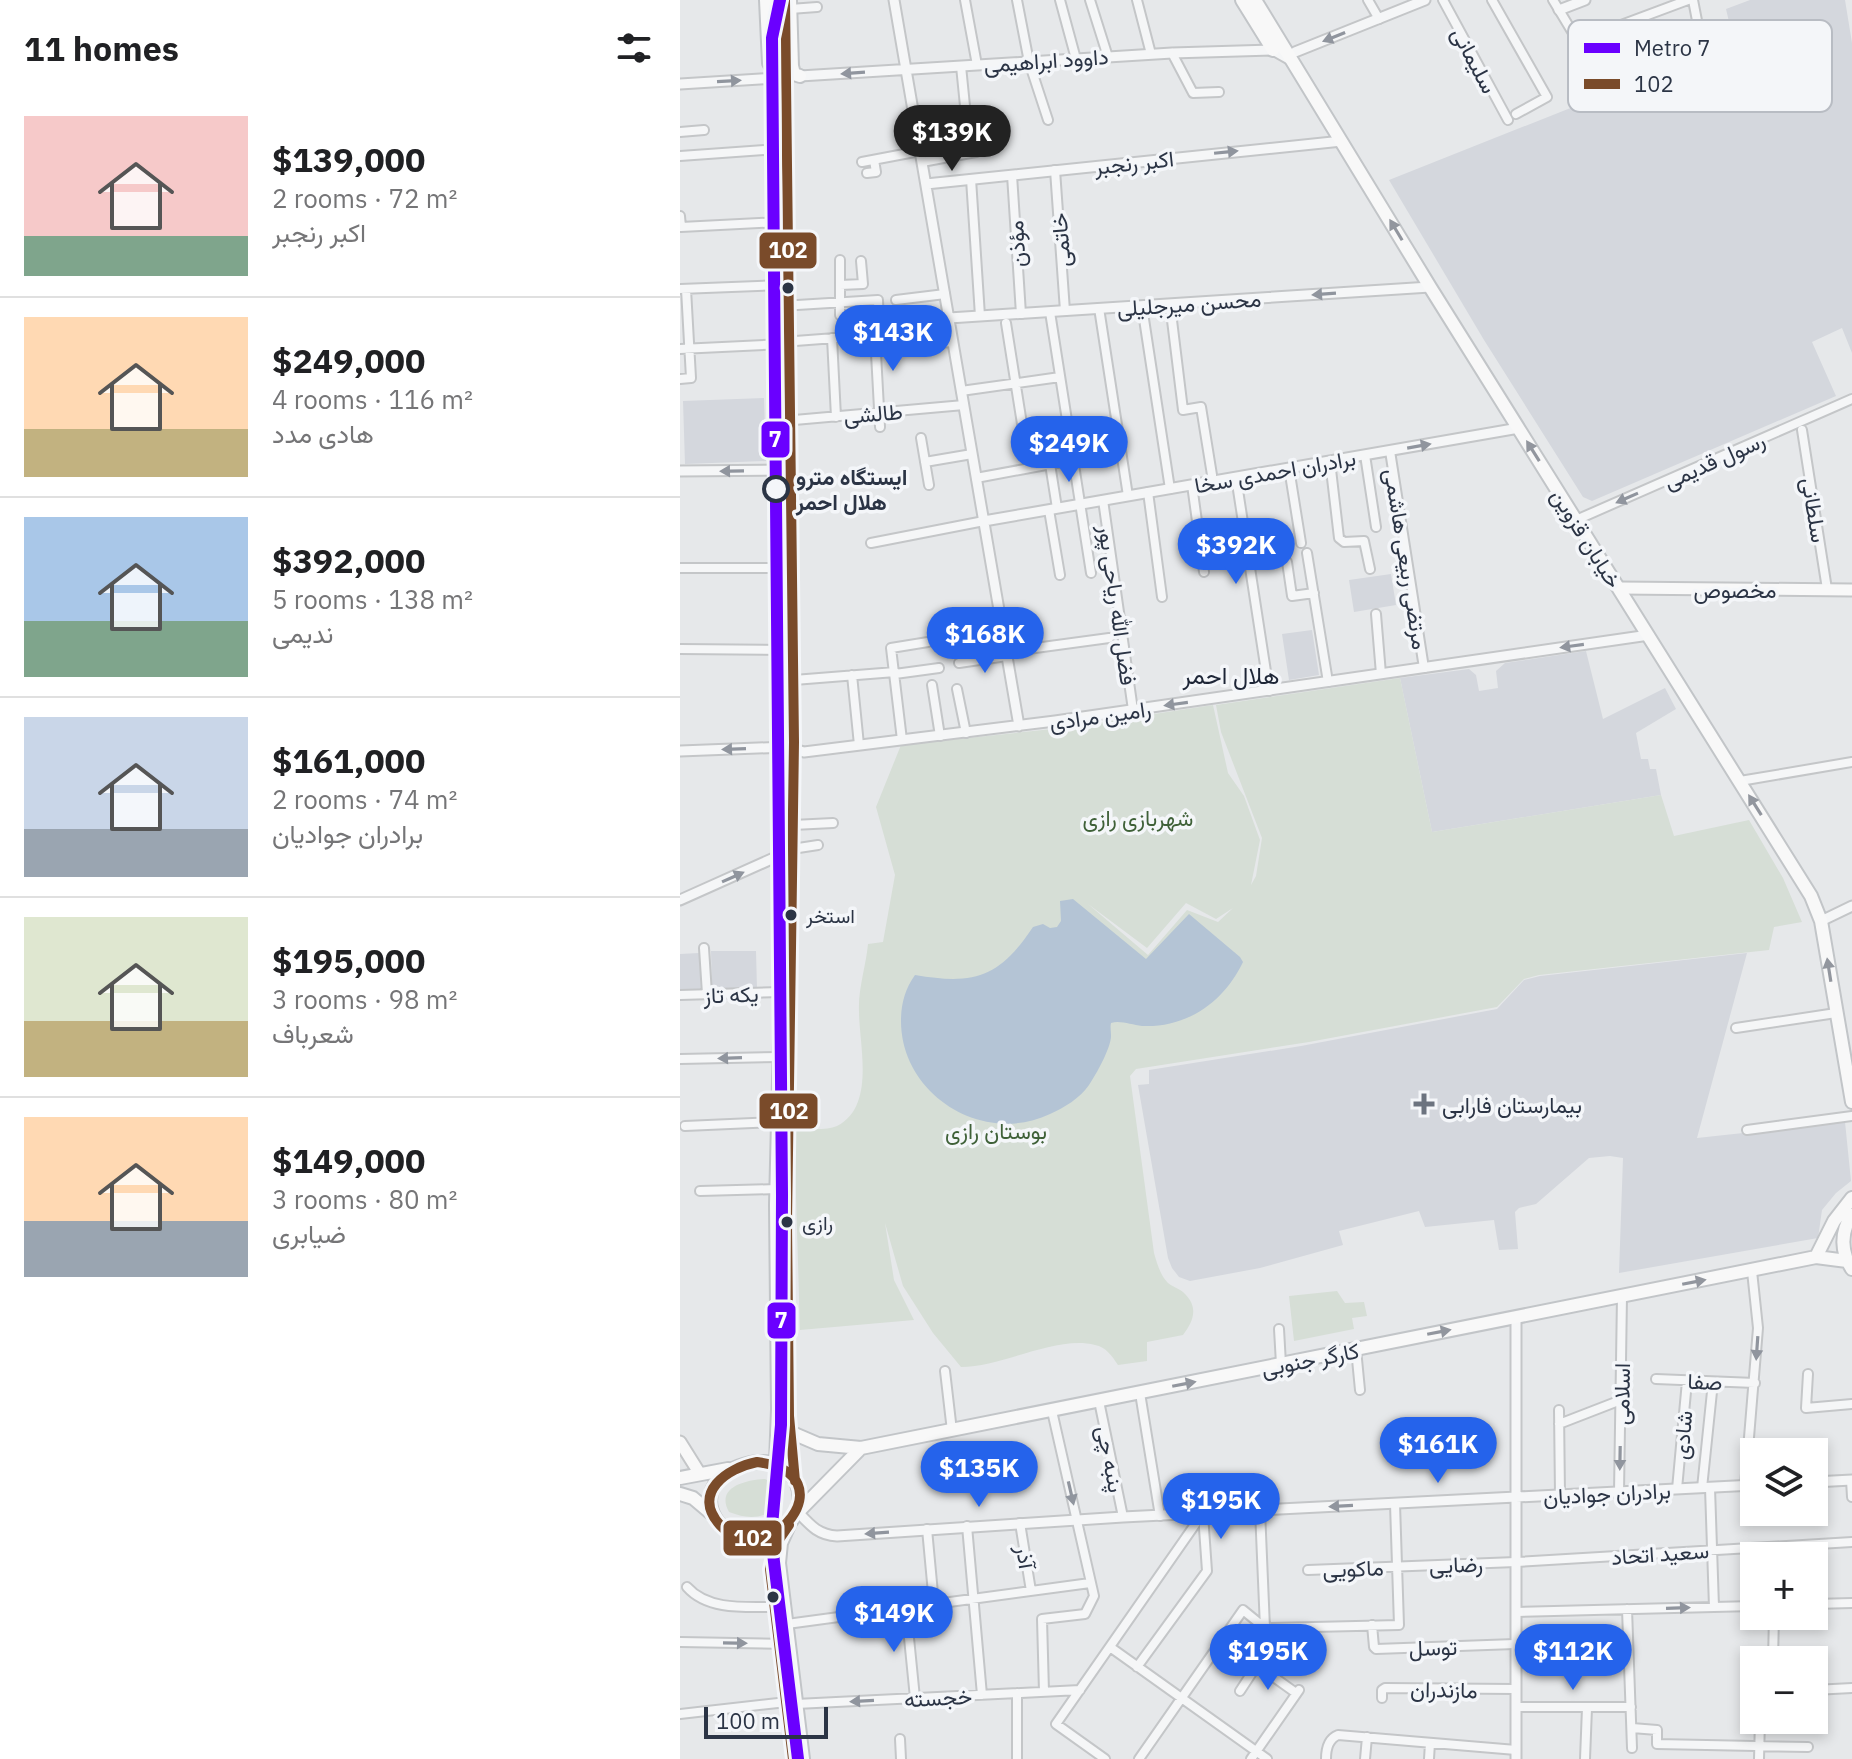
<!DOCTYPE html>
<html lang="en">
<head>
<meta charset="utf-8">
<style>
	body { margin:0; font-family:"IBM Plex Sans",Vazirmatn,sans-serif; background:#f2f2f2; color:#202124; height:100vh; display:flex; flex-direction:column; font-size:30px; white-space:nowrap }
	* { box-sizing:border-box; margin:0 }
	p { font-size:26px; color:#757577 }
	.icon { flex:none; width:44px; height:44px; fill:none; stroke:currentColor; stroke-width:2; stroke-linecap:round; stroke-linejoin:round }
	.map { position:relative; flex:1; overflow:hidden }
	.details { display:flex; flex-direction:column; background:#fff; width:680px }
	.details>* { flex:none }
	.fabs { position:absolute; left:1060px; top:1438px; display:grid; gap:16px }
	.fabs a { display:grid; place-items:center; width:88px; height:88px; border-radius:0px; background:#fff; box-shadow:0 4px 12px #0003; font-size:40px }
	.scale { position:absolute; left:24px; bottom:20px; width:124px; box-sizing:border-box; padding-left:8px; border:4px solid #2b3445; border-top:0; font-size:22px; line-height:28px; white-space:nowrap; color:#2b3445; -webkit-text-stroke:6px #f4f6f9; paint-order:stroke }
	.price { position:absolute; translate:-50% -68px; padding:0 18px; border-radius:28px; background:#2563eb; color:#fff; font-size:26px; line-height:52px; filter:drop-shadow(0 2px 4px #0008) }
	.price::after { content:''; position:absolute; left:50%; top:48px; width:24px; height:18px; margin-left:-12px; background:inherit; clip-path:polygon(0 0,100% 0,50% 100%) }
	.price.active { background:#222; color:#fff }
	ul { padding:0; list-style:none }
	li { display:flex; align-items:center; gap:24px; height:200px; padding:0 24px }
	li+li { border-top:2px solid #e0e0e0 }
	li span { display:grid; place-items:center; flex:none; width:224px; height:160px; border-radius:0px; color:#555 }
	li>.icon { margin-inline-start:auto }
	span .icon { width:96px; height:96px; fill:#fffc; stroke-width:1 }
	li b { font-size:34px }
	h2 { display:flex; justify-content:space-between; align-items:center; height:96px; padding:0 24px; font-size:34px }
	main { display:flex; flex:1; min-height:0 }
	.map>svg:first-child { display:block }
	.built { fill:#d4d7dd }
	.green { fill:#d6ded6; fill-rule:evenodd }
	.water { fill:#b4c4d5 }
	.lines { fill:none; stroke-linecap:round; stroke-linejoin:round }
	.minor-casing { stroke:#c4c6c8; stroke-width:12 }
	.tertiary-casing { stroke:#c4c6c8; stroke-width:13 }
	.secondary-casing { stroke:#c4c6c8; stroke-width:15 }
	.primary-casing { stroke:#c2c5c8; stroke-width:16 }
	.minor { stroke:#f5f6f7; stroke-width:8 }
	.tertiary { stroke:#f5f6f7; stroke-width:9 }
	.secondary { stroke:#f8f8f8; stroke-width:11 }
	.primary { stroke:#f8f8f8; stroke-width:12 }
	.bus-1-casing { stroke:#f4f6f9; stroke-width:16 }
	.bus-1 { stroke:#7a4b2a; stroke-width:10 }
	.metro-1-casing { stroke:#f4f6f9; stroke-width:18 }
	.metro-1 { stroke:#6a00ff; stroke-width:12 }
	.oneway { fill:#90959e }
	.oneway2 { fill:#92969e }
	.bus-dot { fill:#2b3445; stroke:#f4f6f9; stroke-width:3 }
	.stop-dot { fill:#f4f6f9; stroke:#2b3445; stroke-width:4 }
	.poi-dot { fill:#6c737f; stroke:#f4f6f9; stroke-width:3 }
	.labels { text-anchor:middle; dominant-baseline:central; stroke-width:7; stroke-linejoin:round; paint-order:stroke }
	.bus-label { font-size:20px; fill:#2b3445; stroke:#f4f6f9; text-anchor:start }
	.street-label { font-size:22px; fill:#2b3445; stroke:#f4f6f9 }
	.stop-label { font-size:22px; font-weight:bold; fill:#2b3445; stroke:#f4f6f9; text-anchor:start }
	.park-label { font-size:22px; fill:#3f6138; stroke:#f4f6f9 }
	.poi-label { font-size:22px; fill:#2b3445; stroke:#f4f6f9; text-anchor:start }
	.neighbourhood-label { font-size:24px; fill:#1d2536; stroke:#f4f6f9 }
	.key { fill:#f4f6f9; stroke:#b8bcc3; stroke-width:2 }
	.key-label { font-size:22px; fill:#2b3445 }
	.line-badge { stroke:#f4f6f9; stroke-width:3 }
	.badge-label { font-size:22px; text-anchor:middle; font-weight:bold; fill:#fff }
</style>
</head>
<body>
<main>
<section class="details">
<h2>11 homes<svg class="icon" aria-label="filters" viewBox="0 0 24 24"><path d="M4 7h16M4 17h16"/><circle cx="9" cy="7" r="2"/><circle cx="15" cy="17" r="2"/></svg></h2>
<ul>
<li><span style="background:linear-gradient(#f6c9c9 75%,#7fa58c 0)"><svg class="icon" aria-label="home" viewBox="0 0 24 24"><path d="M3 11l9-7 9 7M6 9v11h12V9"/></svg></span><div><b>$139,000</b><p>2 rooms · 72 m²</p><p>اکبر رنجبر</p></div></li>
<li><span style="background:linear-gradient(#ffd9b3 70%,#c2b280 0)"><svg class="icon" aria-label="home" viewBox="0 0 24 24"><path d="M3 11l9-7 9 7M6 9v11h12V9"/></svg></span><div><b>$249,000</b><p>4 rooms · 116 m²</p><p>هادی مدد</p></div></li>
<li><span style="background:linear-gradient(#a9c7e8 65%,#7fa58c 0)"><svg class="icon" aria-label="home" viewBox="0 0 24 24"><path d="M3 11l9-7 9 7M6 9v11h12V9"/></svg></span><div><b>$392,000</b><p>5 rooms · 138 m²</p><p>ندیمی</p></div></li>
<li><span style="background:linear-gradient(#c9d6e8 70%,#9aa5b1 0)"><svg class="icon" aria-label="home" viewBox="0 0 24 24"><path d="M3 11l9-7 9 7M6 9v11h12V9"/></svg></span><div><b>$161,000</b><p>2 rooms · 74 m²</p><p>برادران جوادیان</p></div></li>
<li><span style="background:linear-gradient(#dfe7d0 65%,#c2b280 0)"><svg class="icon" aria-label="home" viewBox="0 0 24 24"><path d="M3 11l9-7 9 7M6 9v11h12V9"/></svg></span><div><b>$195,000</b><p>3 rooms · 98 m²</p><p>شعرباف</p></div></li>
<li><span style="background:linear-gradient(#ffd9b3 65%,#9aa5b1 0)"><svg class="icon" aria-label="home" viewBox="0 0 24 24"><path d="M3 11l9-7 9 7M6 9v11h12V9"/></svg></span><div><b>$149,000</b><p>3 rooms · 80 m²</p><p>ضیابری</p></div></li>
</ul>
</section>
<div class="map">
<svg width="1172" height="1759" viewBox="0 0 1172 1759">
	<rect width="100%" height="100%" fill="#e6e8ea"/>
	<!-- built -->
	<path class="built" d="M1070,0H1165L1172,43V353L1162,328L1132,342L1156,396L912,501L903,497L804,340L709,180L1054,43L1046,9Z
		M84,398L86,461L5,464L3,401Z
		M711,574L716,605L674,612L669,580Z
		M632,630L639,675L609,680L602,634Z
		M906,651L923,719L985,688L996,709L956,733L961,759H968L970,769H976L981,795L752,832L720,678L789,669L796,675L799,691L818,688L816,671L825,663Z
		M31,951H76L77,989L32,990Z
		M19,953L21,990L0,991V954Z
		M1067,953L1017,1138L1165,1122L1171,1181L1156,1193L1142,1210L1138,1238L939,1273L943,1158L930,1156L909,1158L856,1204L839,1208L835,1212L838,1249L819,1250L814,1220L745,1227L739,1211L659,1231L663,1245L580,1268L510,1281L499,1277L492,1268L488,1258L458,1085L469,1084V1070L621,1046L817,1009L844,980L860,976Z
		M847,1639H929V1672L847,1673Z"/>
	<!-- green -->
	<path class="green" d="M720,678L752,832L981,795L994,836L1069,820L1103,878L1122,922L1094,927L1089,950L859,975L844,979L817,1007L629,1042L456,1069L450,1076L474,1253C477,1263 480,1275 488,1283C493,1287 501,1289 505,1294C519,1308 513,1322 503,1335L467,1342V1361L438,1365C432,1356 426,1347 415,1345C376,1335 323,1367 281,1367L253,1333L223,1286L205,1223L214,1280L234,1320L120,1330L114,1129C126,1128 146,1131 157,1126C196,1106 179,1045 179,1011C178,989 186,966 188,944L203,942L215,875L196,807L221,745L382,728L533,705L548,773L564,796L580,840L571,885L576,876L582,838L541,732L536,705ZM506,903L536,919L553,908L538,922L507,910L468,955L408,904L467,948Z
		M657,1291L665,1303L684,1302L687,1316L672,1318L674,1329L614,1341L609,1296Z
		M85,1479L99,1486L102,1503C85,1519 70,1520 49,1512C35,1487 66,1480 85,1479Z"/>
	<!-- water -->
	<path class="water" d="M393,899L466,959L509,914L560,957L563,962C544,1002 507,1028 462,1026C452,1025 440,1020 431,1023C430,1027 431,1031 431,1035C432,1046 416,1075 409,1085C400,1098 384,1108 370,1114C303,1146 221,1095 221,1021C221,1004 225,989 235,975C294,985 319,978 353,927L363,924L370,928L377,927L381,921L380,901Z"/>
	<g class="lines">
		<!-- minor casing -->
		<g class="minor-casing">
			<path id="minor" d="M285,0L297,65
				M337,0L349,62L368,120
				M380,0L396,59
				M410,0L428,57
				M457,0L471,54
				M688,0L699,19
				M763,0L828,120
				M812,0L867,97L836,114
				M873,0L917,73L1020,36L1013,0
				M110,9L137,7
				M898,41L1008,0
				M492,53L513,93L539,92
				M281,66L285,106
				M0,132L24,130
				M239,144L312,129L314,141L321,140
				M0,156L99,149
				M182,162L240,151
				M242,162L296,152
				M375,170L385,311
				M187,173L196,172L194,160
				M332,175L341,314
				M291,179L300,316
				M0,216L1,227L100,222
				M160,260V285
				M0,289L101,285
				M216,300L265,294
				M490,304L503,410L521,407L532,475
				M101,306L198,300L199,321
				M462,306L490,489
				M419,308L448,496
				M370,312L411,573
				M160,315V285L183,284L181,261
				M326,323L349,468
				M152,338L156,417
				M102,342L195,335L200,427
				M217,346L273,342
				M0,349L102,344
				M0,379L11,378L6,289
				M281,391L380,377
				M103,421L284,405
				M1122,430L1147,589
				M241,438L249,485
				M710,451L744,668
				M685,455L696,527
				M650,461L659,538L664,542L684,541L690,569
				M245,462L292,454
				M370,464L377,508
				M609,468L621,543
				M556,477L589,691
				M296,478L393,460
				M512,485L524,572
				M468,492L482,597
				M423,500L453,710
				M369,510L380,575
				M896,520L1172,399
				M191,543L304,521
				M627,553L648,682
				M607,562L612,596L634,593
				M0,568H105
				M696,614L701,674
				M276,641L323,634
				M0,649L106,650
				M326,652L429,638
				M279,663L327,656
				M215,674L259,668
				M172,675L179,745
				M114,680L215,672
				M252,685L260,736
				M277,689L286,733
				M222,740L211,648L248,642
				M1060,781L1172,762
				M113,825L153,823
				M112,849L138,845
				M24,948L27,994
				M0,995L102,992
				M1056,1028L1156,1013
				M0,1059L100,1057
				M5,1126L98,1122
				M1067,1130L1172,1116
				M20,1191L97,1189
				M599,1329L601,1364
				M676,1349L680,1390
				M265,1371L272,1431
				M1128,1374L1126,1408L1172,1404
				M976,1379L1075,1383
				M460,1393L480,1516
				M419,1401L443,1517
				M879,1410L880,1495
				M879,1424L941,1400
				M1171,1480L1172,1497
				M1065,1486L1078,1328L1072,1271
				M1022,1488L1033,1382
				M1030,1488L1034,1607
				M997,1489L1007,1381
				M939,1492L942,1296
				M580,1510L585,1628
				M340,1523L351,1591
				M287,1526L302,1695
				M247,1529L254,1604
				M628,1570L836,1562L1172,1542
				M7,1587C30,1613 73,1606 105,1607
				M1134,1604L1172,1603
				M226,1608L235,1698
				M947,1609L952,1748
				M836,1612L1074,1606
				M107,1624L410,1583
				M692,1625L694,1647L696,1649L835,1644
				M585,1628L719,1625L715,1504
				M0,1642L109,1644
				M430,1647L587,1759
				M1093,1660L1094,1616
				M457,1667L527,1571L523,1514
				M1134,1690L1172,1688
				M560,1691L577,1665L616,1693
				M364,1692L362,1619L405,1614L414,1596L372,1411
				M337,1693V1759
				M702,1698V1690L705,1688L835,1689
				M116,1704L400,1690
				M836,1707H951
				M0,1714L116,1701
				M952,1728L977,1730V1744L1128,1747
				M220,1739L221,1759
				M425,1759L376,1724L523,1513
				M459,1759L563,1610L585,1628
				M571,1759L619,1690
				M646,1759C646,1749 648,1739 658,1735L836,1750
				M685,1759L687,1737
				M749,1759L750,1743
				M905,1759L907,1708
				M1079,1759L1080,1720"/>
		</g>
		<!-- tertiary casing -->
		<g class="tertiary-casing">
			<path id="tertiary" d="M214,0L339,726
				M879,10L905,0
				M615,52L745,0
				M120,76L492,53L593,50L609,59
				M0,84L98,78
				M246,184L662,141
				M269,318L750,287
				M0,471L104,470
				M304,521L839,428
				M0,751L107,747L124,752L375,721L969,635
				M0,900L105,853
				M1141,921L1172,906
				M836,1317V1759
				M1134,1482L1172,1480
				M118,1512C130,1525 138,1535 157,1536L443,1517L1074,1485"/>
		</g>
		<!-- secondary casing -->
		<g class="secondary-casing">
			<path id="secondary" d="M939,588L1172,590
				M0,1442L20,1474"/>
		</g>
		<!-- primary casing -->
		<g class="primary-casing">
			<path id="primary" d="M86,0L89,63L97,76
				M110,0L112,66L114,74L120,76
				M562,0L593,50
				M575,0L750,287L1131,896L1141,921L1172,1102
				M1172,1215C1160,1232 1161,1253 1172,1269
				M1136,1257L1154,1221L1172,1198
				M100,1413L110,1432L138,1444L181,1448L1136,1257L1167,1261
				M77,1462C135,1459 135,1540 68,1538C40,1537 18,1504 38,1480C48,1469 64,1464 77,1462Z
				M96,1462L98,1409L96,1205L107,747L96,0
				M0,1478L48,1469
				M0,1494L13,1498L32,1514
				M118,1512L181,1448
				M109,1525L101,1543L99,1563L123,1759"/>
		</g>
		<!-- minor -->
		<use href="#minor" class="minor"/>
		<!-- tertiary -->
		<use href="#tertiary" class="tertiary"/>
		<!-- secondary -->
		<use href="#secondary" class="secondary"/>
		<!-- primary -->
		<use href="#primary" class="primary"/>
		<!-- bus-1 casing -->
		<g class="bus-1-casing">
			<path id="bus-1" d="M105,0L114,742L107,1222L109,1416L115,1481
				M77,1462C171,1474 88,1576 40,1525C11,1493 47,1468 77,1462Z
				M109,1525L96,1544L90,1569L113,1759"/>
		</g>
		<!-- bus-1 -->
		<use href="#bus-1" class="bus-1"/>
		<!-- metro-1 casing -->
		<g class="metro-1-casing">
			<path id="metro-1" d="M100,0L92,38L102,1195L101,1425L91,1537L118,1759"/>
		</g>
		<!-- metro-1 -->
		<use href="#metro-1" class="metro-1"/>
	</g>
	<!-- one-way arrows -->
	<defs><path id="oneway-solid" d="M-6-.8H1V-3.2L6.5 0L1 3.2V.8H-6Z" transform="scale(2)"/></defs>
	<g class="oneway">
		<use href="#oneway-solid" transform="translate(654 37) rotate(158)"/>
		<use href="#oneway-solid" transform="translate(173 73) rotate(176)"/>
		<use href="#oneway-solid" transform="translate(49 81) rotate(-3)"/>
		<use href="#oneway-solid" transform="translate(546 152) rotate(-6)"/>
		<use href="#oneway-solid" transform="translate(644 294) rotate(176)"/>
		<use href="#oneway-solid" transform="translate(739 446) rotate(-10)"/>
		<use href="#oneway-solid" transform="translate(52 471) rotate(179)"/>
		<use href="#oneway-solid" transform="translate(947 498) rotate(156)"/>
		<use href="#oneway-solid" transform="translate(892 646) rotate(172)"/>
		<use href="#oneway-solid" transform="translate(496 704) rotate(172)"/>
		<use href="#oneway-solid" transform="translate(54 749) rotate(178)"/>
		<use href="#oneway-solid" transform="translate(53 877) rotate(-24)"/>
		<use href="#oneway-solid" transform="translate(50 1058) rotate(178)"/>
		<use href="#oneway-solid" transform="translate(1077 1348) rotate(94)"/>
		<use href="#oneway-solid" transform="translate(940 1458) rotate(91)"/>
		<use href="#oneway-solid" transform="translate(391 1493) rotate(77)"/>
		<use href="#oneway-solid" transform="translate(661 1506) rotate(177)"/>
		<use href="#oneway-solid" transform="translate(197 1533) rotate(176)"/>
		<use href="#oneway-solid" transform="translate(998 1608) rotate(-2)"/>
		<use href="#oneway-solid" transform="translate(55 1643) rotate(1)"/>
		<use href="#oneway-solid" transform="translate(182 1701) rotate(177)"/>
	</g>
	<g class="oneway2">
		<use href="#oneway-solid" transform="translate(716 230) rotate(-121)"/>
		<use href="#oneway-solid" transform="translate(853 451) rotate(-122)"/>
		<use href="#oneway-solid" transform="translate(1075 805) rotate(-122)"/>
		<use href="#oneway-solid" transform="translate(1149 970) rotate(-99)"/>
		<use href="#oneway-solid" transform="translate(1014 1282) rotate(-11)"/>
		<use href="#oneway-solid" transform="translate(759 1332) rotate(-11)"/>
		<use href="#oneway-solid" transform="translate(504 1384) rotate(-11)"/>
	</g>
	<!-- markers -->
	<g class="bus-dot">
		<circle cx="108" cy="288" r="7"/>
		<circle cx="111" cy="915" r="7"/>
		<circle cx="107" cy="1222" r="7"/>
		<circle cx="93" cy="1597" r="7"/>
	</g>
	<circle class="stop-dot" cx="96" cy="489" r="12"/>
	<path class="poi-dot" d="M740 1092h8v8h8v8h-8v8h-8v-8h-8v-8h8z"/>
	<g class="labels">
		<!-- bus labels -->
		<g class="bus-label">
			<text x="126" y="915">استخر</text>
			<text x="122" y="1222">رازی</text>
		</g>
		<!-- street labels -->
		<g class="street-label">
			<text transform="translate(366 60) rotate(-4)">داوود ابراهیمی</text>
			<text transform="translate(795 60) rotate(62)">سلیمانی</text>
			<text transform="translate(454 162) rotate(-6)">اکبر رنجبر</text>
			<text transform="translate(380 240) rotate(-94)">خاتمی</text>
			<text transform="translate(336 244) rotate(-94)">مؤذن</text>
			<text transform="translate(509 303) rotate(-4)">محسن میرجلیلی</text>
			<text transform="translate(193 413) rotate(-5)">طالشی</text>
			<text transform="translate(1034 460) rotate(-24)">رسول قدیمی</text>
			<text transform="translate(595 471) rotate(-10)">برادران احمدی سخا</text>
			<text transform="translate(1135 510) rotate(81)">سلطانی</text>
			<text transform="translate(907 538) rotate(58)">خیابان قزوین</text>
			<text transform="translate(727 559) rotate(81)">مرتضی ربیعی هاشمی</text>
			<text x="1055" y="589">مخصوص</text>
			<text transform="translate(438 605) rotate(82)">فضل الله ریاحی پور</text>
			<text transform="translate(420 715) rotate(-8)">رامین مرادی</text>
			<text transform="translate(51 994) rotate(-2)">یکه تاز</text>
			<text transform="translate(630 1359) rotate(-11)">کارگر جنوبی</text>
			<text transform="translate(1025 1381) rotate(2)">صفا</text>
			<text transform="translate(941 1394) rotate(-89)">اسلامی</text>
			<text transform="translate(1002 1435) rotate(-85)">شادی</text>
			<text transform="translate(431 1459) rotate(79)">پنبه چی</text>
			<text transform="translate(927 1493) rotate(-3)">برادران جوادیان</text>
			<text transform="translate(980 1553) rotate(-4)">سعید اتحاد</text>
			<text transform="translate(346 1557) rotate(81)">آذر</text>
			<text transform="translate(776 1564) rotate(-2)">رضایی</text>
			<text transform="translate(673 1568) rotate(-2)">ماکویی</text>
			<text transform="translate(753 1647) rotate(-2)">توسل</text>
			<text transform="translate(764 1689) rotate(1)">مازندران</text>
			<text transform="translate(258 1697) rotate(-3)">خجسته</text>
		</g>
		<!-- stop labels -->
		<g class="stop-label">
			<text x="116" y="476">ایستگاه مترو<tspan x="116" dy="25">هلال احمر</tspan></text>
		</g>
		<!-- park labels -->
		<g class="park-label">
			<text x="458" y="817">شهربازی رازی</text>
			<text x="316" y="1130">بوستان رازی</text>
		</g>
		<!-- poi labels -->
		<g class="poi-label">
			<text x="762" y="1104">بیمارستان فارابی</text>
		</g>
		<!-- neighbourhood labels -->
		<g class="neighbourhood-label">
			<text x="551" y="675">هلال احمر</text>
		</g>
	</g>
	<!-- legend -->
	<rect x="888" y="20" width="264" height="92" rx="12" class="key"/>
	<rect x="904" y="43" width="36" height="10" fill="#6a00ff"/>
	<rect x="904" y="79" width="36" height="10" fill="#7a4b2a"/>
	<g class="key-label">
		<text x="954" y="56">Metro 7</text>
		<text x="954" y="92">102</text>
	</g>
	<g class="line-badge">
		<rect x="78" y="231" width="60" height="39" rx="8" fill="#7a4b2a"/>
		<rect x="80" y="420" width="31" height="39" rx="8" fill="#6a00ff"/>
		<rect x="78" y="1092" width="61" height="38" rx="8" fill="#7a4b2a"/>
		<rect x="86" y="1301" width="31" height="39" rx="8" fill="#6a00ff"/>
		<rect x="42" y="1519" width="61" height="38" rx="8" fill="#7a4b2a"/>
	</g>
	<g class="badge-label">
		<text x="108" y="258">102</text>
		<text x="95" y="447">7</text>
		<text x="109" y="1119">102</text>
		<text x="101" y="1328">7</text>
		<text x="73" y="1546">102</text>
	</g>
</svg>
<div class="fabs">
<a><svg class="icon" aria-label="layers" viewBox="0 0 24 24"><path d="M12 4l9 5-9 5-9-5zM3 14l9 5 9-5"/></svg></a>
<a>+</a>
<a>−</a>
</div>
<div class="scale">100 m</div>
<b class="price active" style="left:272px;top:173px">$139K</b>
<b class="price" style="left:213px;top:373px">$143K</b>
<b class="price" style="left:389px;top:484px">$249K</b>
<b class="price" style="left:556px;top:586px">$392K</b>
<b class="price" style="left:305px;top:675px">$168K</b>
<b class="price" style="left:758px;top:1485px">$161K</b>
<b class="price" style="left:299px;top:1509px">$135K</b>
<b class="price" style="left:541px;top:1541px">$195K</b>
<b class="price" style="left:214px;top:1654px">$149K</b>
<b class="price" style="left:588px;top:1692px">$195K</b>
<b class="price" style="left:893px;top:1692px">$112K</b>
</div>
</main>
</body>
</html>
